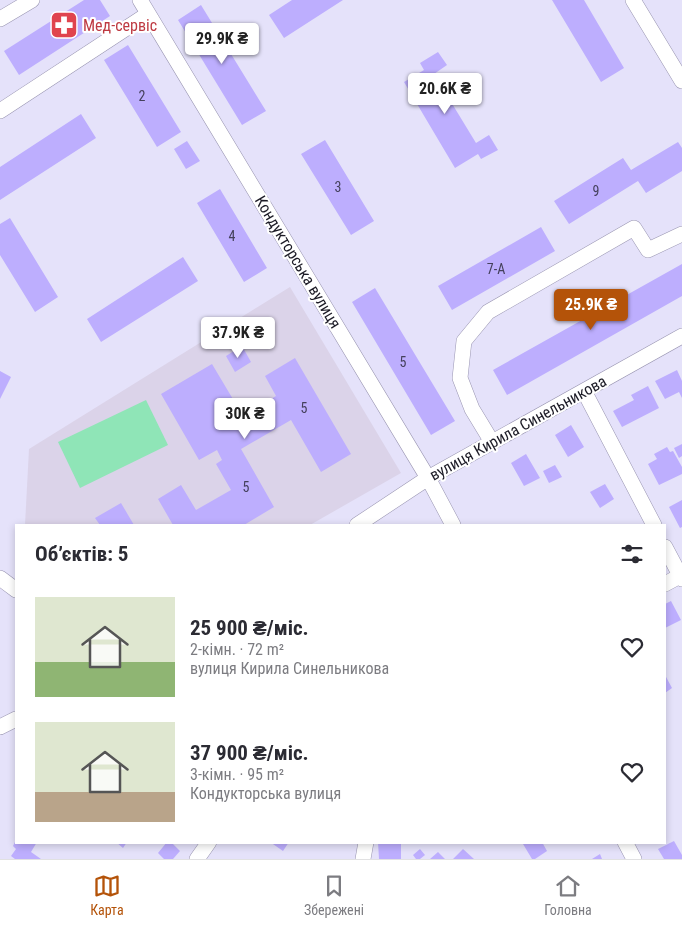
<!DOCTYPE html>
<html lang="uk">
<head>
<meta charset="utf-8">
<style>
	body { margin:0; font-family:"Roboto Condensed",sans-serif; background:#f7f7f7; color:#2b2b33; height:100vh; display:flex; flex-direction:column; font-size:19px; white-space:nowrap }
	* { box-sizing:border-box; margin:0 }
	p { font-size:16px; color:#7c7c81 }
	.icon { flex:none; width:28px; height:28px; fill:none; stroke:currentColor; stroke-width:2; stroke-linecap:round; stroke-linejoin:round }
	.map { position:relative; flex:1; overflow:hidden }
	.side { position:absolute; left:15px; top:524px; width:651px; height:320px; display:flex; flex-direction:column; background:#fff; border-radius:0px; box-shadow:0 2px 8px #0003 }
	.side>* { flex:none }
	.price { position:absolute; translate:-50% -42px; padding:0 11px; border-radius:5px; background:#fff; color:#222; font-size:16px; line-height:32px; filter:drop-shadow(0 1px 2px #0008) }
	.price::after { content:''; position:absolute; left:50%; top:30px; width:15px; height:11px; margin-left:-8px; background:inherit; clip-path:polygon(0 0,100% 0,50% 100%) }
	.price.active { background:#b45309; color:#fff }
	ul { padding:0; list-style:none }
	li { display:flex; align-items:center; gap:15px; height:125px; padding:0 20px }
	li span { display:grid; place-items:center; flex:none; width:140px; height:100px; border-radius:0px; color:#555 }
	li>.icon { margin-inline-start:auto }
	span .icon { width:60px; height:60px; fill:#fffc; stroke-width:1 }
	li b { font-size:21px }
	h2 { display:flex; justify-content:space-between; align-items:center; height:60px; padding:0 20px; font-size:21px }
	.tab-bar { display:flex; justify-content:space-around; align-items:center; height:70px; border-top:1px solid #e1e1e2; background:#fff; font-size:14px; color:#7c7c81 }
	.tab-bar a { display:grid; justify-items:center; gap:2px }
	.tab-bar .active { color:#b45309 }
	.map>svg:first-child { display:block }
	.education { fill:#dbd3e9 }
	.green { fill:#8fe5b7 }
	.building { fill:#bdaefe }
	.lines { fill:none; stroke-linecap:round; stroke-linejoin:round }
	.minor-casing { stroke:#9995b1; stroke-width:16 }
	.minor { stroke:#fff; stroke-width:15 }
	.labels { text-anchor:middle; dominant-baseline:central; stroke-width:4; stroke-linejoin:round; paint-order:stroke }
	.number-label { font-size:14px; fill:#44405c }
	.health-label { font-size:16px; fill:#be3a42; stroke:#fff; text-anchor:start }
	.street-label { font-size:16px; fill:#1c1b26; stroke:#fff }
</style>
</head>
<body>
<div class="map">
<svg width="682" height="859" viewBox="0 0 682 859">
	<rect width="100%" height="100%" fill="#e5e2fa"/>
	<!-- education -->
	<path class="education" d="M290,287L401,473L310,525H25L29,449Z"/>
	<!-- green -->
	<path class="green" d="M146,400L168,445L80,488L58,442Z"/>
	<!-- building -->
	<path class="building" d="M84,0H100L110,16L19,75L4,51Z
		M292,0H343L284,38L269,15Z
		M552,0H584L624,68L601,82Z
		M201,5L266,111L242,125L178,20Z
		M128,45L181,132L157,147L104,60Z
		M438,52L447,65L434,74L476,143L489,135L498,150L481,159L478,154L455,168L404,82L424,70L420,63Z
		M81,114L96,138L0,200V167Z
		M325,140L374,221L351,235L301,154Z
		M187,141L200,161L186,169L174,149Z
		M678,142L682,148V171L646,193L638,181L569,224L554,201L623,158L631,170Z
		M220,189L267,268L244,282L197,203Z
		M10,218L58,297L35,312L0,255V224Z
		M541,227L555,251L452,310L438,286Z
		M183,257L198,281L101,342L87,319Z
		M682,264V296L507,395L493,370Z
		M375,288L455,421L431,435L352,302Z
		M242,346L251,362L235,372L226,356Z
		M295,358L351,454L321,472L291,420L241,449L274,507L244,525H173L158,499L181,485L196,510L231,490L216,464L222,460L217,450L199,460L161,394L212,364L243,416L276,396L265,376Z
		M677,370L682,381V398L679,392L665,399L655,381Z
		M0,371L11,377L0,399Z
		M648,386L659,408L622,427L613,411L634,400L631,395Z
		M571,425L584,447L568,457L555,435Z
		M682,444V456L679,458L674,448Z
		M667,447L670,452L673,451L682,467V474L659,485L648,464L657,459L654,454Z
		M526,454L540,478L524,486L511,463Z
		M555,465L562,477L549,483L543,471Z
		M605,484L614,499L600,508L590,492Z
		M682,500V527L680,528L669,507Z
		M121,503L134,525H100L95,518Z
		M671,601L681,620L665,628V604Z
		M665,675L672,688L665,693Z
		M674,841L682,855V859H664L658,849Z
		M15,842H37L31,852L41,859H15L11,856L16,849L13,846Z
		M116,842H127L123,848Z
		M167,842H171L180,851L173,859H164L158,853Z
		M270,842H289L283,851Z
		M378,842H401V859H379Z
		M526,842H542L547,851L535,859H532L523,844Z
		M420,849L425,855L420,859H416L413,855Z
		M463,849L474,859H453Z
		M438,852L445,859H430Z
		M600,854L602,859H592Z"/>
	<g class="lines">
		<!-- minor casing -->
		<g class="minor-casing">
			<path id="minor" d="M140,0L428,478L453,525
				M633,0L682,81
				M0,19L32,0
				M0,111L148,14
				M584,391L654,525
				M492,442L472,409L460,378L464,341L488,312L634,228L648,250L682,234
				M357,525L428,478L682,336
				M665,547L682,579
				M0,578L16,590
				M665,584L682,575
				M0,727L16,719
				M625,842L634,859
				M197,859L209,842
				M363,859L366,842"/>
		</g>
		<!-- minor -->
		<use href="#minor" class="minor"/>
	</g>
	<!-- icons -->
	<defs>
		<g id="pharmacy-square" transform="scale(1.4375)"><rect x="-9" y="-9" width="18" height="18" rx="4" fill="#e0444e" stroke="#fff"/><path d="M-2-6h4v4h4v4h-4v4h-4v-4h-4v-4h4Z" fill="#fff"/></g>
	</defs>
	<g fill-rule="evenodd">
		<use href="#pharmacy-square" x="64" y="25"/>
	</g>
	<g class="labels">
		<!-- number labels -->
		<g class="number-label">
			<text x="142" y="96">2</text>
			<text x="338" y="187">3</text>
			<text x="596" y="191">9</text>
			<text x="232" y="236">4</text>
			<text x="496" y="269">7-А</text>
			<text x="403" y="362">5</text>
			<text x="304" y="408">5</text>
			<text x="246" y="487">5</text>
		</g>
		<!-- health labels -->
		<g class="health-label">
			<text x="83" y="25">Мед-сервіс</text>
		</g>
		<!-- street labels -->
		<g class="street-label">
			<text transform="translate(298 262) rotate(59)">Кондукторська вулиця</text>
			<text transform="translate(518 428) rotate(-29)">вулиця Кирила Синельникова</text>
		</g>
	</g>
</svg>
<b class="price" style="left:222px;top:65px">29.9K ₴</b>
<b class="price" style="left:445px;top:115px">20.6K ₴</b>
<b class="price active" style="left:591px;top:331px">25.9K ₴</b>
<b class="price" style="left:238px;top:359px">37.9K ₴</b>
<b class="price" style="left:245px;top:440px">30K ₴</b>
<section class="side">
<h2>Об’єктів: 5<svg class="icon" aria-label="filters" viewBox="0 0 24 24"><path d="M4 7h16M4 17h16"/><circle cx="9" cy="7" r="2"/><circle cx="15" cy="17" r="2"/></svg></h2>
<ul>
<li><span style="background:linear-gradient(#dfe7d0 65%,#8fb573 0)"><svg class="icon" aria-label="home" viewBox="0 0 24 24"><path d="M3 11l9-7 9 7M6 9v11h12V9"/></svg></span><div><b>25 900 ₴/міс.</b><p>2-кімн. · 72 m²</p><p>вулиця Кирила Синельникова</p></div><svg class="icon" aria-label="heart" viewBox="0 0 24 24"><path d="M12 20l-8-8c-3-5 5-10 8-4 3-6 11-1 8 4z"/></svg></li>
<li><span style="background:linear-gradient(#dfe7d0 70%,#b9a48a 0)"><svg class="icon" aria-label="home" viewBox="0 0 24 24"><path d="M3 11l9-7 9 7M6 9v11h12V9"/></svg></span><div><b>37 900 ₴/міс.</b><p>3-кімн. · 95 m²</p><p>Кондукторська вулиця</p></div><svg class="icon" aria-label="heart" viewBox="0 0 24 24"><path d="M12 20l-8-8c-3-5 5-10 8-4 3-6 11-1 8 4z"/></svg></li>
</ul>
</section>
</div>
<nav class="tab-bar">
<a class="active"><svg class="icon" aria-label="map" viewBox="0 0 24 24"><path d="M3 6l6-2 6 2 6-2v14l-6 2-6-2-6 2zM9 4v14M15 6v14"/></svg>Карта</a>
<a><svg class="icon" aria-label="saved" viewBox="0 0 24 24"><path d="M7 4h10v16l-5-4-5 4z"/></svg>Збережені</a>
<a><svg class="icon" aria-label="home" viewBox="0 0 24 24"><path d="M3 11l9-7 9 7M6 9v11h12V9"/></svg>Головна</a>
</nav>
</body>
</html>
